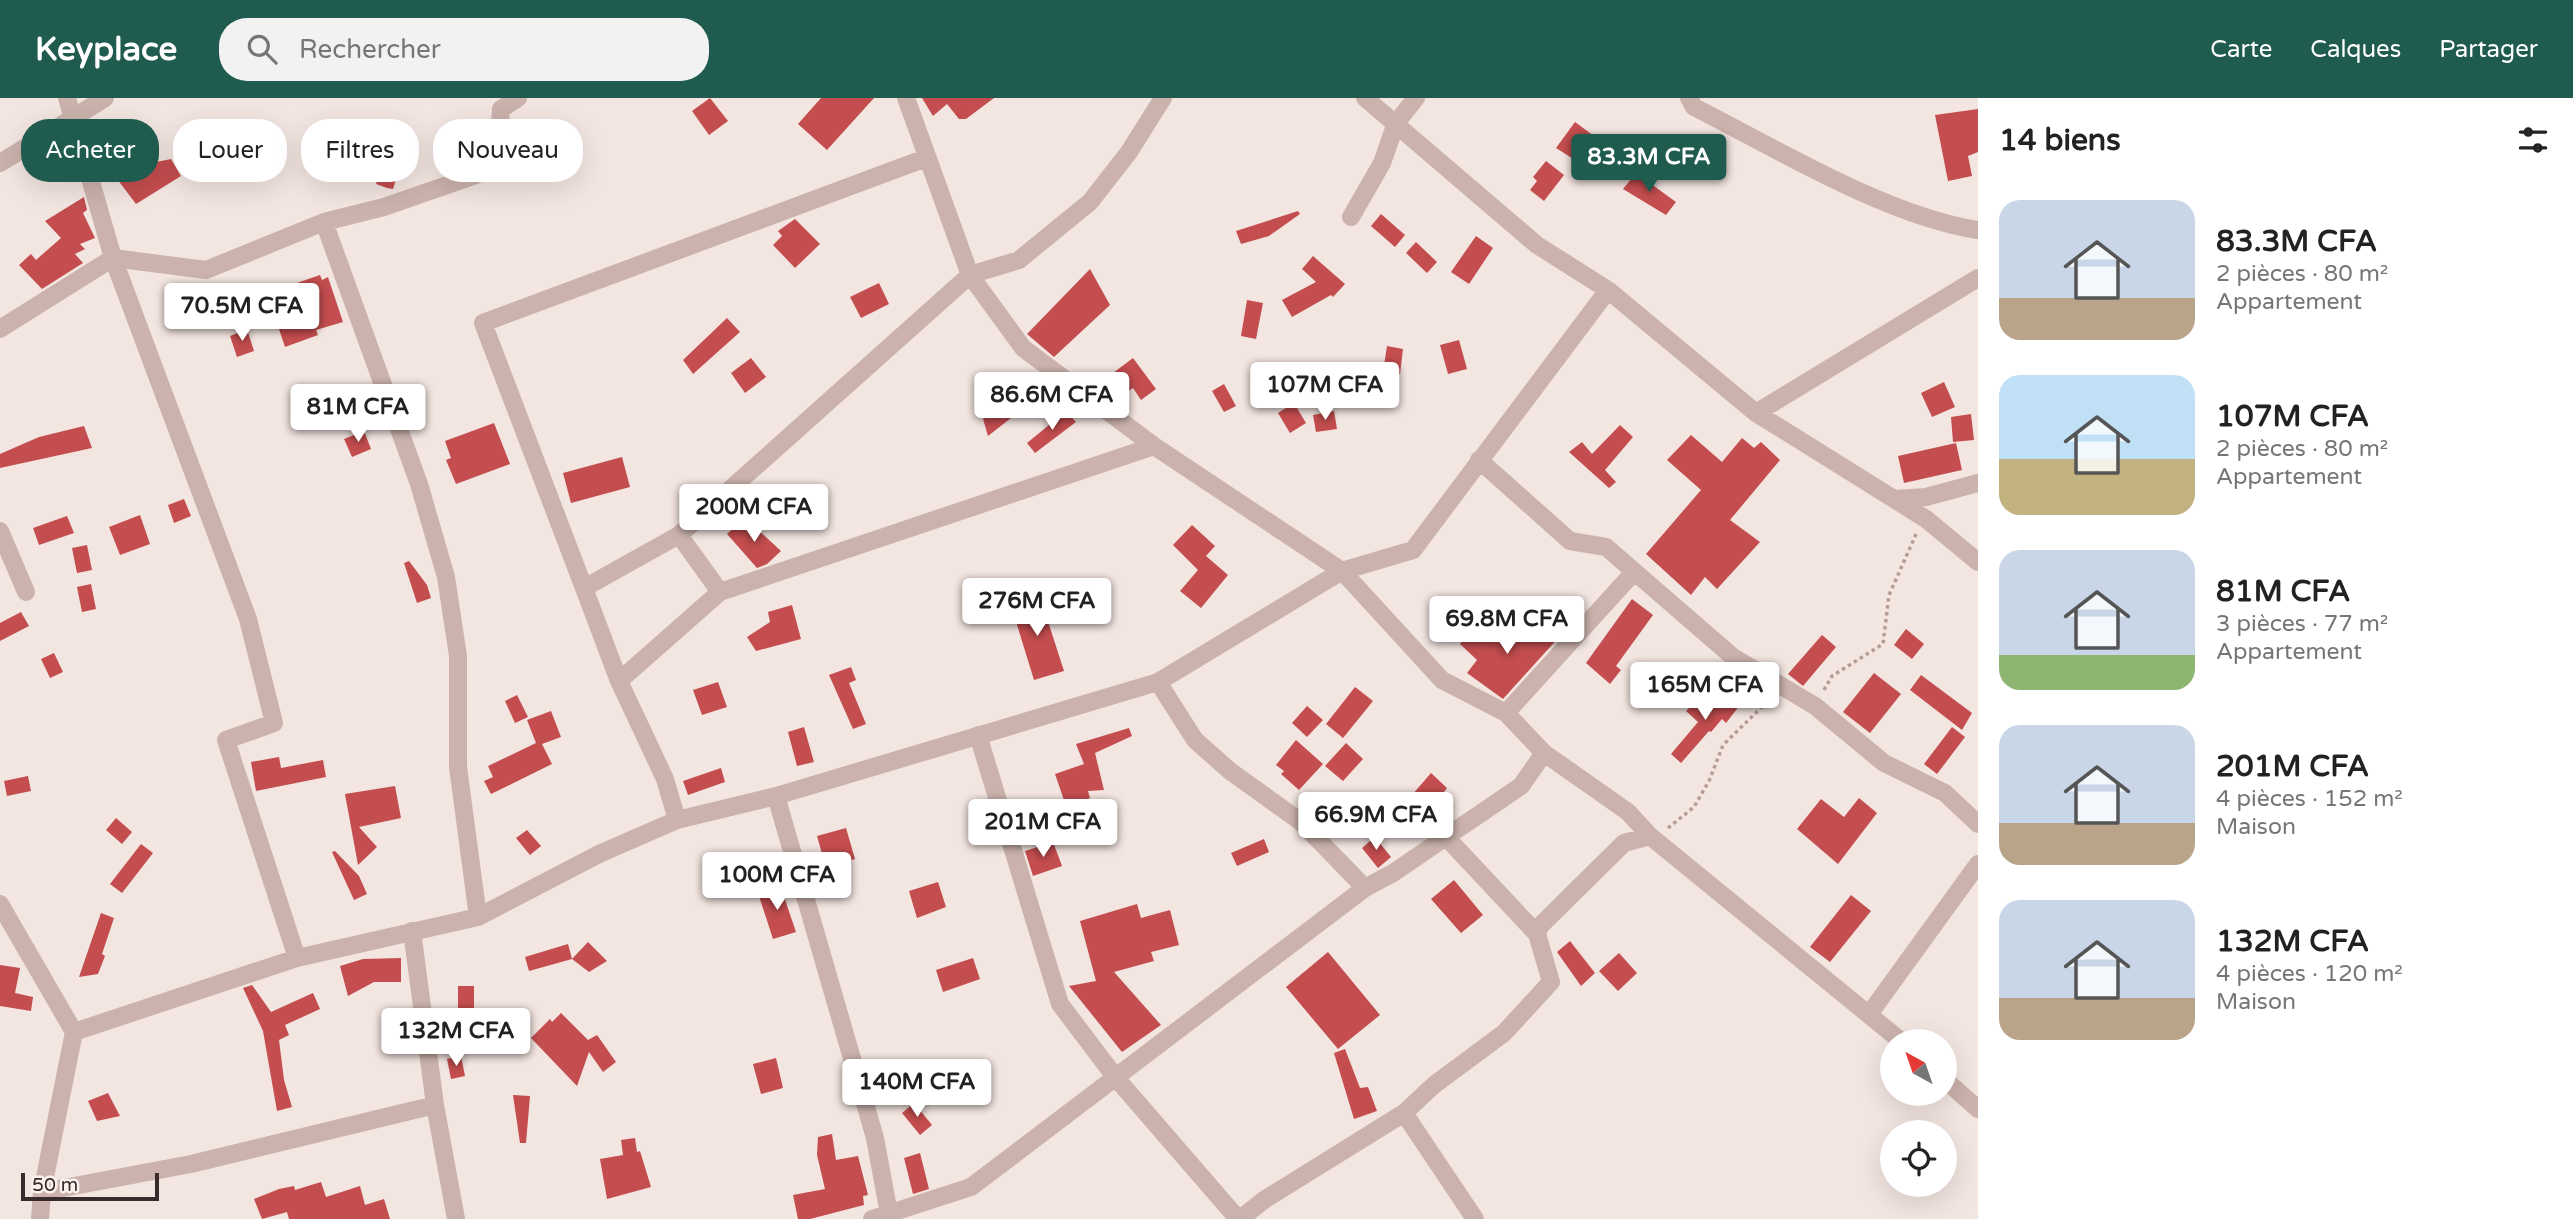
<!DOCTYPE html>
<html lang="fr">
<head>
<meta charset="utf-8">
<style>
	body { margin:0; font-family:"Varela Round",sans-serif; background:#f2f2f2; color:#222; height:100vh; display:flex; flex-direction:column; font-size:26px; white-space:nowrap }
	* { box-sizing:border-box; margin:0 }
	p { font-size:23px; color:#767676 }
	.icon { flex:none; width:38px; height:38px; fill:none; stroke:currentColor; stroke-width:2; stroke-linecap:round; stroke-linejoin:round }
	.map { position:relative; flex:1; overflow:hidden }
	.drawer { display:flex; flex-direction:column; background:#fff; width:595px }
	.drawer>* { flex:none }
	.banner { position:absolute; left:21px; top:21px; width:665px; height:63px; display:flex; gap:14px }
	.needle { width:46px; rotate:320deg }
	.tools { position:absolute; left:1880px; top:931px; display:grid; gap:14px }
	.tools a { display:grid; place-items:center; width:77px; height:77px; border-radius:50%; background:#fff; box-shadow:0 7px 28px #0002; font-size:35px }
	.scale { position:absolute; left:21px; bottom:18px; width:138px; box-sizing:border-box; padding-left:7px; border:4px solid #392b2b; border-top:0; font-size:19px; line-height:24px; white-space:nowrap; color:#392b2b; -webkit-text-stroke:5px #faf1ed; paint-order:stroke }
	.price { position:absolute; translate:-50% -60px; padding:0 16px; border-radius:7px; background:#fff; color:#222; font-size:23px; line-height:46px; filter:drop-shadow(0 2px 4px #0008) }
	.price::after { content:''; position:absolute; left:50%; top:42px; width:21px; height:16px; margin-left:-10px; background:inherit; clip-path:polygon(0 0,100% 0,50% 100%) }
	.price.active { background:#205b4f; color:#fff }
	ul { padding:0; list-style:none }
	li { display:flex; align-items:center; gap:21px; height:175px; padding:0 21px }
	li span { display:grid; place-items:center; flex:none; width:196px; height:140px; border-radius:21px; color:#555 }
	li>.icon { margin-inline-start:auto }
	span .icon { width:84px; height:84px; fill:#fffc; stroke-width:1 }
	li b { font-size:30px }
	h2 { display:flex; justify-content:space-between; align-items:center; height:84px; padding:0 21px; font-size:30px }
	.chip { padding:0 24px; border-radius:28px; background:#fff; box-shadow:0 7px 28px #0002; font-size:24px; line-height:63px }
	.chip.active { background:#205b4f; color:#fff }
	header { display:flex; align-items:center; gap:42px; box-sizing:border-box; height:98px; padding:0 35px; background:#205b4f; color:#fff }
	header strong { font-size:33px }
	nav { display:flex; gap:38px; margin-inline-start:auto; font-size:24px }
	.search { width:490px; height:63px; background:#f2f2f2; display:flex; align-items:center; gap:18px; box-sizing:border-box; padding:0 24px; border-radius:28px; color:#767676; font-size:26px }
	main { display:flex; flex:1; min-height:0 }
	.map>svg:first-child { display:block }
	.building { fill:#c44d4f }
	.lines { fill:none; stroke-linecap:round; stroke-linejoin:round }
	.path { stroke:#b79c96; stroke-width:3.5; stroke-dasharray:3.5 3.5; stroke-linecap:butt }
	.minor { stroke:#cbb2ac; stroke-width:18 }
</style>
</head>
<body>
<header>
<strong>Keyplace</strong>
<div class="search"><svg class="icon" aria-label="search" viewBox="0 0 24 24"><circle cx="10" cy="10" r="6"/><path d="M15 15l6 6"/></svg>Rechercher</div>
<nav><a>Carte</a><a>Calques</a><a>Partager</a></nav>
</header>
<main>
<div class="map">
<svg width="1978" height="1121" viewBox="0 0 1978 1121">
	<rect width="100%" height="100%" fill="#f3e5e0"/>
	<!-- building -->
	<path class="building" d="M710,0L728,23L709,37L692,13Z
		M821,0H874L827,52L798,26Z
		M922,0H994L966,21H959L947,6L933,18Z
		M1978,11V54L1968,58L1972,78L1948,83L1935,17Z
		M1575,24L1594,38L1575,62L1556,50Z
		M395,28L412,33L393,91L387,90L376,86Z
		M171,61L181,78L136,106L111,73Z
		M1546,63L1564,77L1544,103L1530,92L1537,83L1533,79Z
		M1636,75L1676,104L1666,117L1623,91Z
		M84,99L87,112L83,115L95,140L80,146L85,151L75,156L83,165L42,191L19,167L31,156L36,162L61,140L45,123Z
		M1298,113L1300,116L1269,138L1241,146L1236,133Z
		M1381,116L1405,137L1395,149L1371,128Z
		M795,121L820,146L795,170L773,147L782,138L778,133Z
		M1476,138L1493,150L1469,186L1451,174Z
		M1416,144L1437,164L1427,175L1406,155Z
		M1313,158L1345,186L1333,199L1331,197L1292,219L1282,202L1316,184L1302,171Z
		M1090,171L1110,207L1054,259L1027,236Z
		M320,177L322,182L328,179L343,224L316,232L318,237L285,249L279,231L306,221L294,186Z
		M879,185L889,206L861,220L850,199Z
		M1247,202L1263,205L1256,241L1241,238Z
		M727,220L740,234L693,276L683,262Z
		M247,231L254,253L237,259L230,238Z
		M1459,242L1467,271L1448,276L1440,247Z
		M1387,248L1403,251L1400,276L1383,274Z
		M751,260L766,279L745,295L731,275Z
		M1133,260L1156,291L1141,302L1133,290L1123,297L1109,278Z
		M1034,282L1043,295L988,338L983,321Z
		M1944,284L1955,309L1932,319L1921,295Z
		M1224,286L1236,308L1224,314L1212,293Z
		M1294,305L1306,325L1290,335L1278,315Z
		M1066,313L1076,324L1035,355L1027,345Z
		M1334,313L1337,331L1316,334L1313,317Z
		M1971,316L1974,342L1953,344L1951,319Z
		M494,325L510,366L456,386L446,362L451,360L445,343Z
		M1620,327L1633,339L1605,372L1616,384L1609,390L1569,354L1582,344L1592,356Z
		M84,328L92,350L0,370V356L39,339Z
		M364,333L371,351L352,359L344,341Z
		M1691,337L1722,364L1742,340L1754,350L1761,344L1780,362L1730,422L1760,444L1717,491L1705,479L1691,497L1646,456L1701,392L1667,362Z
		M1956,345L1962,372L1904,385L1898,358Z
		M622,359L630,389L571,405L563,375Z
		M184,401L191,418L174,425L168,407Z
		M140,417L150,446L120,457L109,429Z
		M67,418L74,435L39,447L33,430Z
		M745,420L781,453L767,466L757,470L727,436Z
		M1192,427L1215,448L1206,458L1228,477L1201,510L1180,493L1198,472L1173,447Z
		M87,447L92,472L77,475L72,450Z
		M409,463L427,487L431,500L417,505L404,465Z
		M91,486L96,511L82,514L77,489Z
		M1027,493L1033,511L1043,508L1064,573L1034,582L1014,517L1017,516L1012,497Z
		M1632,501L1653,517L1616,568L1621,572L1610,586L1586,565Z
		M792,507L801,541L756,553L747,539L770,524L768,514Z
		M21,514L29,528L0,543V525Z
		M1537,518L1561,537L1503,601L1467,575L1477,562L1460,546L1479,525L1509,553Z
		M1906,531L1924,546L1912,561L1894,547Z
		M1822,537L1836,549L1803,588L1788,576Z
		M54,555L63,574L50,580L41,561Z
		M851,569L856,582L849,585L866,626L853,631L829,577Z
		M1874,575L1901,596L1870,635L1843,614Z
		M1921,577L1972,615L1962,632L1910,592Z
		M718,584L727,609L702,617L693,592Z
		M1355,589L1373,603L1343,640L1326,626Z
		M1724,593L1740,607L1726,625L1722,621L1711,634L1709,633L1681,665L1671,656L1698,624L1686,613L1701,598L1712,608Z
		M517,597L528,619L515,625L505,603Z
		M1307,608L1323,622L1307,639L1292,625Z
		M551,613L561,639L542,646L552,666L491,696L484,683L493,679L488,668L536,645L527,622Z
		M804,629L814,664L797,668L788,634Z
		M1952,629L1965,639L1937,676L1924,666Z
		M1129,630L1132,638L1095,655L1104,692L1088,693L1090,700L1066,708L1055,676L1084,666L1076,646Z
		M1296,642L1323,666L1299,692L1281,676L1284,673L1276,667Z
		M1346,645L1363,661L1343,683L1325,668Z
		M279,659L281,670L323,662L326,679L256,693L251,664Z
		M721,670L725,684L688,697L683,683Z
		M1431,675L1447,690L1431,711L1412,697Z
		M28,678L31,693L7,698L4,683Z
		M395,688L401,720L359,729L377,749L358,767L345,696Z
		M1859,700L1877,715L1838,766L1797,731L1821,701L1844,719Z
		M116,720L132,734L122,746L106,732Z
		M846,730L855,761L826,770L817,738Z
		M527,732L541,748L530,757L516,740Z
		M1375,739L1391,759L1378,770L1362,750Z
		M1264,741L1269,754L1237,768L1231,755Z
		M1053,744L1062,768L1033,778L1025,753Z
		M141,746L153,755L122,795L110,786Z
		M335,753L359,778L367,796L354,802L332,754Z
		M1454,782L1483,817L1461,835L1431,801Z
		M938,784L946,809L917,820L909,793Z
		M780,787L796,834L773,841L758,795Z
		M1851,797L1871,813L1830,864L1810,849Z
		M1137,806L1141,820L1170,812L1179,847L1151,854L1154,863L1114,874L1161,927L1122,954L1069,888L1096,883L1080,823Z
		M101,815L114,820L102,856L105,858L98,876L79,879Z
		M1570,843L1595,875L1581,888L1557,854Z
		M588,844L607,863L589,874L572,861Z
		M568,846L572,861L529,873L525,859Z
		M1328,854L1380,917L1338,951L1286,889Z
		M1619,855L1637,875L1618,893L1599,873Z
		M401,860V884H374L348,898L340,868L363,861Z
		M973,860L980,881L943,894L936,872Z
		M0,867L20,870L15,895L33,899L31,913L0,908Z
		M252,887L271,914L313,895L320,911L285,927L289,937L279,942L284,982L292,1009L277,1013L263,933L243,890Z
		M458,888H474V912H458Z
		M561,915L588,942L597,937L616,964L603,974L589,954L577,988L531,940L550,921L552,924Z
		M1345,951L1360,990L1368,989L1377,1013L1354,1021L1334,955Z
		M461,958L465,978L451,981L447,961Z
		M776,960L783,990L761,996L753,966Z
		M108,995L120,1018L97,1023L88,1003Z
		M513,997L530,998L526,1045H520Z
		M914,1005L932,1027L920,1037L902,1015Z
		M832,1036L836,1062L858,1058L868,1097L863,1098L864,1107L810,1121H798L793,1097L825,1091L817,1057L818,1039Z
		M635,1040L637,1054L640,1053L651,1089L607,1101L600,1061L623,1057L621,1042Z
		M920,1055L929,1091L913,1096L904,1060Z
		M321,1084L326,1099L360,1088L365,1107L384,1101L390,1121H289L287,1114L262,1121L254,1101L279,1091L294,1088L295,1092Z"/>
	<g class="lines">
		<!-- path -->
		<path class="path" d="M1824,592L1832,578L1883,546L1889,497L1917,434
			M1668,730L1694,709L1709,683L1723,647L1769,602"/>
		<!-- minor -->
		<path class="minor" d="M67,0L113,160L248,521L274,625L226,642L297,860
			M906,0L970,177L1023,250L1154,348L1342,473L1442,582L1506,615L1544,655L1628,714L1650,738L1901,943
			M1365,0L1537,147L1608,192L1756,315L1926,421L1978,464
			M1689,0L1694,9C1777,51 1887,118 1978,132
			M0,65L105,0
			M1351,119L1382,65L1396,25L1416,0
			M324,124L419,386L446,479L458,558V669L478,819
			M0,231L113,160L206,172L324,124L384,109L476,77L499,40L501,11L518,0
			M1756,315L1978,180
			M1479,362L1570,443L1606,449L1733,559L1815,608L1884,665L1945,695L1978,726
			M1894,401L1926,399L1978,385
			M0,433L26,494
			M679,437L720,494
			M584,490L483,225L926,60
			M619,583L584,490L679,437L970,177L1019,162L1090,104L1129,54L1163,0
			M1158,584L1195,642L1230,673L1301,724L1365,790
			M1506,615L1634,474
			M978,637L1060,906L1116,980L1238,1121
			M776,698L875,1040L890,1121
			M677,722L665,681L619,583L720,494L1154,348
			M1446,739L1537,836
			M0,806L74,934L42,1094L40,1121
			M412,833L435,1007
			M1870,915L1978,766
			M74,934L297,860L478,819L599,756L677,722L776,698L1158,584L1342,473L1413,452L1608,192
			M1944,981L1978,1011
			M1404,1015L1475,1121
			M42,1094L191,1066L435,1007L456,1121
			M872,1121L971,1089L1365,790L1393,775L1521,688L1544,655
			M1240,1121L1264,1102L1404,1015L1434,987L1504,935L1551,884L1537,836L1540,828L1624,745L1650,738"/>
	</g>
</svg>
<div class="tools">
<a><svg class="needle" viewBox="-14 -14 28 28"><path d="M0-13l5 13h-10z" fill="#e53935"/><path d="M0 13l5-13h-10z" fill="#767676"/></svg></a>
<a><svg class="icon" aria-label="locate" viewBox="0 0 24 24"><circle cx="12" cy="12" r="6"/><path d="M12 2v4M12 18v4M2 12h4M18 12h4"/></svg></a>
</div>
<div class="scale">50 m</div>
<b class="price active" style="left:1649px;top:96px">83.3M CFA</b>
<b class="price" style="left:242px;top:245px">70.5M CFA</b>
<b class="price" style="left:1325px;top:324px">107M CFA</b>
<b class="price" style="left:1052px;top:334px">86.6M CFA</b>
<b class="price" style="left:358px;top:346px">81M CFA</b>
<b class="price" style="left:754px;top:446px">200M CFA</b>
<b class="price" style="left:1037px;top:540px">276M CFA</b>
<b class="price" style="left:1507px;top:558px">69.8M CFA</b>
<b class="price" style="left:1705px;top:624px">165M CFA</b>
<b class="price" style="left:1376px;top:754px">66.9M CFA</b>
<b class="price" style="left:1043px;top:761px">201M CFA</b>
<b class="price" style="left:777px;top:814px">100M CFA</b>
<b class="price" style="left:456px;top:970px">132M CFA</b>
<b class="price" style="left:917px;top:1021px">140M CFA</b>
<div class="banner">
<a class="chip active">Acheter</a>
<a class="chip">Louer</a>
<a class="chip">Filtres</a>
<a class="chip">Nouveau</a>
</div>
</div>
<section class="drawer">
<h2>14 biens<svg class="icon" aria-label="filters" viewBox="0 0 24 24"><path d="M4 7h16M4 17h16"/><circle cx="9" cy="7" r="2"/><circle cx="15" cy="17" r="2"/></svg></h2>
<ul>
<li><span style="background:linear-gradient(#c9d6e8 70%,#b9a48a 0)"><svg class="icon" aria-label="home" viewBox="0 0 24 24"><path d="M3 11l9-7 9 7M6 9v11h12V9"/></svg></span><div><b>83.3M CFA</b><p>2 pièces · 80 m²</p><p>Appartement</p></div></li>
<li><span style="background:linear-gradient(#bfe0f5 60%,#c2b280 0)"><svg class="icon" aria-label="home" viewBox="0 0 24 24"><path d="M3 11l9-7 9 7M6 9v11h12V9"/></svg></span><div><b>107M CFA</b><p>2 pièces · 80 m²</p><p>Appartement</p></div></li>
<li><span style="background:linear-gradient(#c9d6e8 75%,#8fb573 0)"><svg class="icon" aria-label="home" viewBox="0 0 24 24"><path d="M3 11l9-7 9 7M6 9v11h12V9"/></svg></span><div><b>81M CFA</b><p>3 pièces · 77 m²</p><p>Appartement</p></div></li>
<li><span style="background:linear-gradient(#c9d6e8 70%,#b9a48a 0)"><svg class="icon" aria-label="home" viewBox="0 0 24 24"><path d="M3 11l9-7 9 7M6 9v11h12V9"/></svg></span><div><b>201M CFA</b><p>4 pièces · 152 m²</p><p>Maison</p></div></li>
<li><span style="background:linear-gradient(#c9d6e8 70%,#b9a48a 0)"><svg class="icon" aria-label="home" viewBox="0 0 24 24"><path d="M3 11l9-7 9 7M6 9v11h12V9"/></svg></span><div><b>132M CFA</b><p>4 pièces · 120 m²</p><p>Maison</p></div></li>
</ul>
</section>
</main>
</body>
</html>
